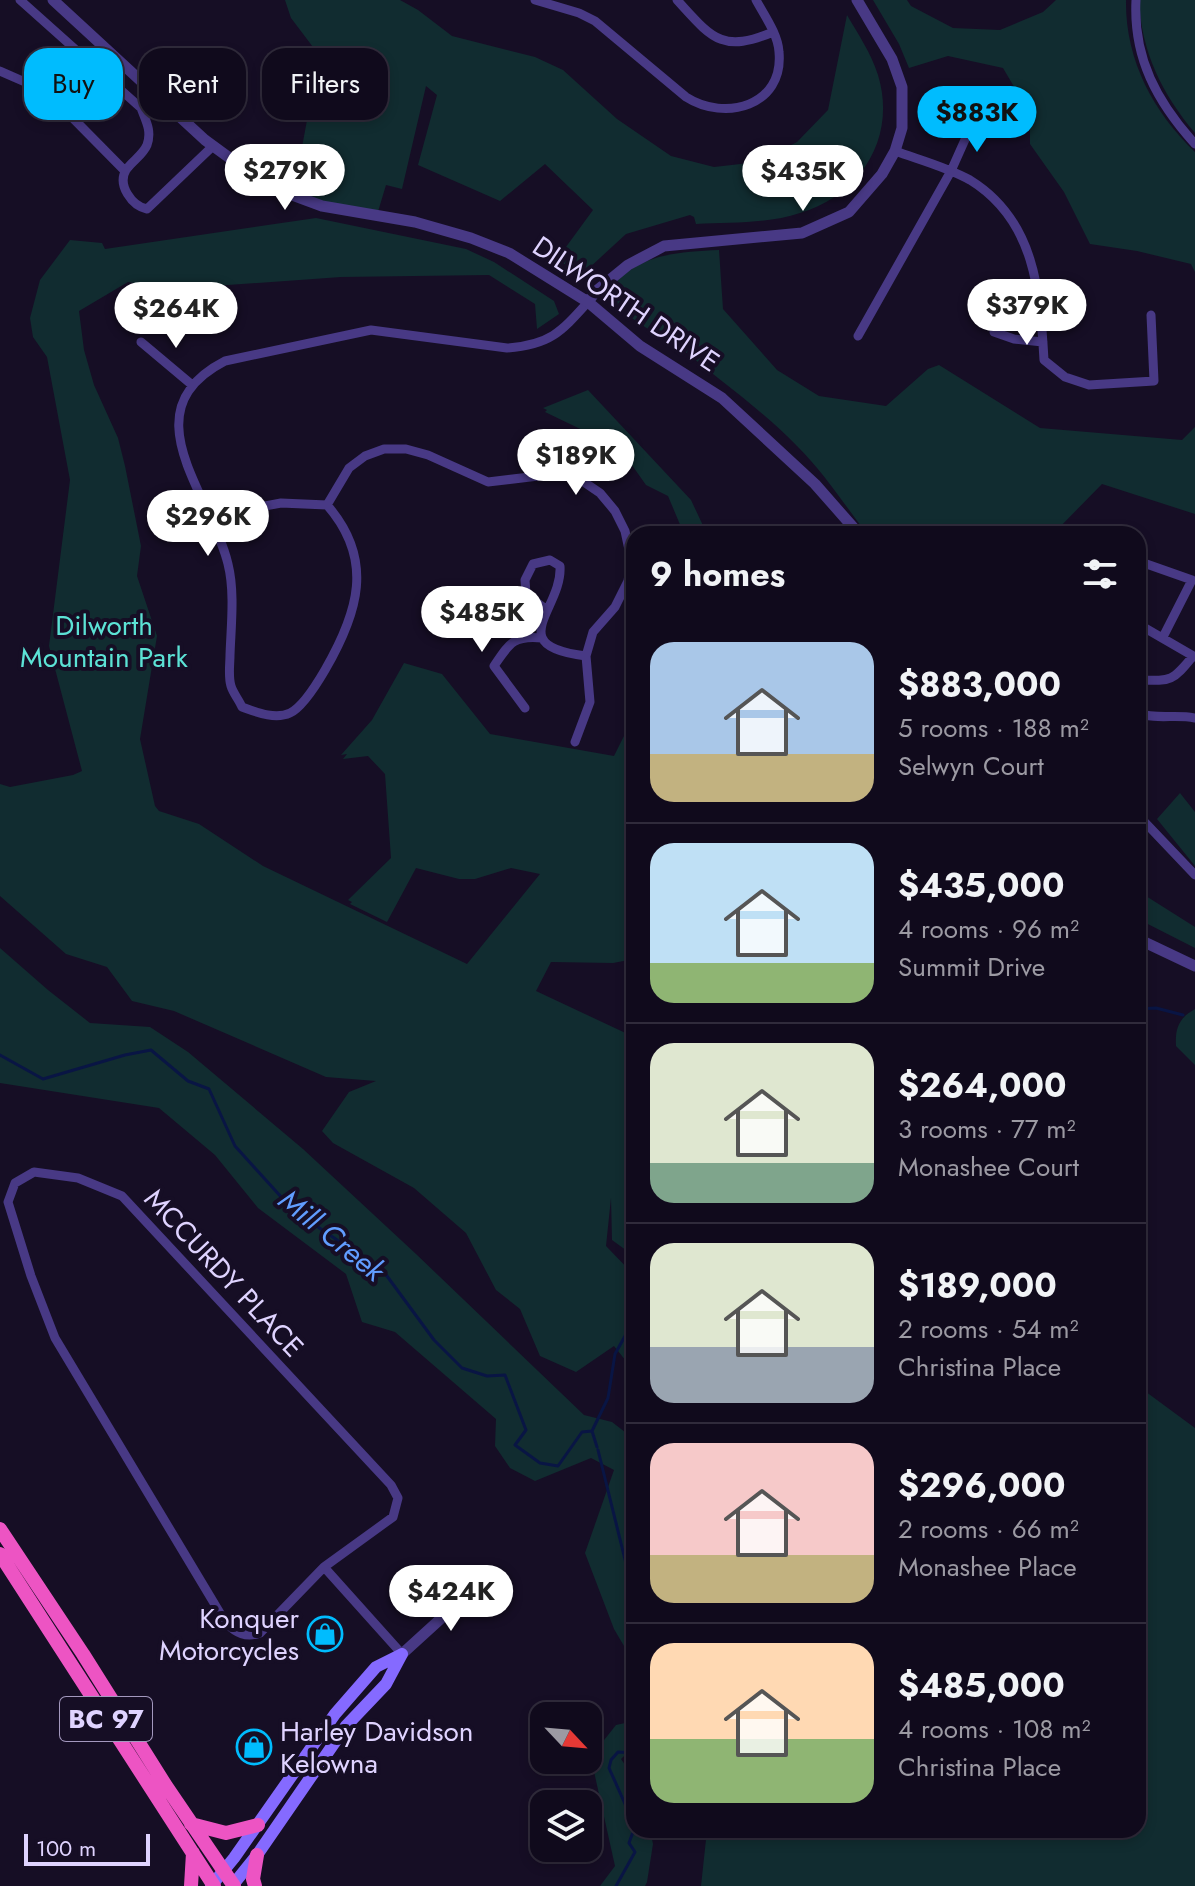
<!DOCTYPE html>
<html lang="en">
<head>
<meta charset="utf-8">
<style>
	body { margin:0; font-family:Jost,sans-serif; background:#1e1829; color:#f1f3f6; height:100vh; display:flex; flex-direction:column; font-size:30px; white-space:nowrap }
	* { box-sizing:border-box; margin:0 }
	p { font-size:26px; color:#9c9aa3 }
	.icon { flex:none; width:44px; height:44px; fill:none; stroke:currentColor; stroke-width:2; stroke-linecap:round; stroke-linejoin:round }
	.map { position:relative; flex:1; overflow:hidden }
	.details { position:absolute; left:626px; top:526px; width:520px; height:1312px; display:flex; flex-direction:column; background:#100a1c; border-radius:24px; box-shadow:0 4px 12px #0003,0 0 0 2px #302b3b }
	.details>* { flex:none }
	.guide { position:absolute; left:24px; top:48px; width:482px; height:72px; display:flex; gap:16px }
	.needle { width:52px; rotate:116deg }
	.buttons { position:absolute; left:530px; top:1702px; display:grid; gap:16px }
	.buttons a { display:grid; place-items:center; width:72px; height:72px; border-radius:16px; background:#100a1c; box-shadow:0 4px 12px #0003,0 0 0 2px #302b3b; font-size:40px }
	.scale { position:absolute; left:24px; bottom:20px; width:126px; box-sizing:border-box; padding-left:8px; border:4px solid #dfd3ff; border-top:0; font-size:22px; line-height:28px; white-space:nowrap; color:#dfd3ff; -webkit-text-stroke:6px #160e25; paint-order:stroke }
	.price { position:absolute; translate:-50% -68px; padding:0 18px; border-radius:28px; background:#fff; color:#222; font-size:26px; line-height:52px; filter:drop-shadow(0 2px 4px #0008) }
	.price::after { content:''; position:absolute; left:50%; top:48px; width:24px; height:18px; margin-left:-12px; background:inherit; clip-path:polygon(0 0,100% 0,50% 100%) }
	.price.on { background:#00bcfe; color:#111 }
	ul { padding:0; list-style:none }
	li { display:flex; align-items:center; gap:24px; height:200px; padding:0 24px }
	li+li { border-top:2px solid #302b3b }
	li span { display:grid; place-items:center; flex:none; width:224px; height:160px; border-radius:24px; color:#555 }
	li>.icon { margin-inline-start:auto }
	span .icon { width:96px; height:96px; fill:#fffc; stroke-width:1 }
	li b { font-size:34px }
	h2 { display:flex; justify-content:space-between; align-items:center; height:96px; padding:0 24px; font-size:34px }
	.tag { padding:0 28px; border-radius:24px; background:#100a1c; box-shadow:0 4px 12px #0003,0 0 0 2px #302b3b; font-size:28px; line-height:72px }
	.tag.on { background:#00bcfe; color:#111 }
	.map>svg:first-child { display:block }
	.green { fill:#112c30 }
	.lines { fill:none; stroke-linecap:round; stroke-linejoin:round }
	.stream { stroke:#091544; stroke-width:3 }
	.minor { stroke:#483985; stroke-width:9 }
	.tertiary { stroke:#483985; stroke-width:11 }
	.secondary { stroke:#856aff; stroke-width:12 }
	.trunk { stroke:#ed54c3; stroke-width:14 }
	.labels { text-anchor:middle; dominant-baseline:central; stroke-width:8; stroke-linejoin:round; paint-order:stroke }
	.shield { fill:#160e25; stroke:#a398be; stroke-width:2 }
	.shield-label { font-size:26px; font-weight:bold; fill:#dfd3ff }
	.street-label { font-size:28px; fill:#dfd3ff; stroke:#160e25 }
	.park-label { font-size:28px; fill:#5ce2d5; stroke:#160e25 }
	.poi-label { font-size:28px; fill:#dfd3ff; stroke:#160e25; text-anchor:end }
	.water-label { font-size:30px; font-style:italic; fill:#619dff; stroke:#160e25 }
</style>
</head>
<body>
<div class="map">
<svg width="1195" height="1886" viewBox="0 0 1195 1886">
	<rect width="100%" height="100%" fill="#160e25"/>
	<!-- green -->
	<path class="green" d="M285,0H400L418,10L452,36L535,57L563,70L617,119L671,156L714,167L758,162L797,142L828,110L847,15C858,34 871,53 878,75C897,137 861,195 800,213C767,224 730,222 696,224L694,217L690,215L626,234L588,269L555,262L593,210L545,164L500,201L418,165L437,95L426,86L402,189L386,185L377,215L293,196L319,55L291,18Z
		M873,0H907L911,6L953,28L1000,30L1043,12L1056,0H1126C1125,59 1153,112 1195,152V272L1191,264L1137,251L1090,244L1064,192L1030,144V114L1003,68L948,56L909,68L899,44Z
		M1139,0H1195V133C1162,94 1141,51 1139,0Z
		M316,218L466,249L494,262L554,301L559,314L537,329L535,304L489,275L341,277L171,289L128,282L79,311L84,350L94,385L118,438L125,466L141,546L137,576L157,636L140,739L155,806L159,811L199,824L263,866L467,964L540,874L511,868L475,879H459L416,868L387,922L350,904L352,902L348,900L391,858L385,774L368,756L343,759L347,754L341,755L372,720L404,663L442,674L490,734L614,756L634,716V959L613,963L551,962L536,991L634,1037V1256L612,1240L611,1198L606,1246L634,1275V1371L614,1346L576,1372L540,1356L520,1309L496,1290L466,1233L414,1188L333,1143L322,1131L349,1092L376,1081L326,1077L174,1011L132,1001L107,967L66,954L0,896V784L10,787L73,775L82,771L49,646L70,480L47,357L33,337L30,318L40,280L70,240L102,243L105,249Z
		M719,250L723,309L777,370L819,396L886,406L928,369L939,365L1040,428L1182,440L1195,427V514L1102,484L1053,534H867C844,504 824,473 797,446C761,409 718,379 678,346L676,348L611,304L608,293C634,254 676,252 719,250Z
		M588,390L691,500L707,534H684L668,496L646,485L624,454L599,438L545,412L547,410L543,408Z
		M1180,793L1195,812V866L1157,819Z
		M1138,891L1195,927V948L1138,919Z
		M0,948L48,990L90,1023L150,1027L188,1052L303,1149L416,1254L584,1415L612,1422L634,1439V1663L614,1629L585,1553L614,1470L591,1458L535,1481L510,1468L495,1446L496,1419L395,1332L362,1322L346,1274L258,1208L215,1155L159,1108L0,1083Z
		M1195,1009V1065L1176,1046C1175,1028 1179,1018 1195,1009Z
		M1138,1386L1195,1428V1886H701L707,1830H1138Z
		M634,1721V1746L621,1759L634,1778V1830H650L653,1844L647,1882L645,1886H600L615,1866L593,1767L597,1749L616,1725Z"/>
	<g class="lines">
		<!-- stream -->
		<path class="stream" d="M1138,1009L1156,1008L1183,1015
			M0,1055L43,1079L125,1055L151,1050L188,1081L209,1089L235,1146L293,1210L384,1272L434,1340L462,1368L487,1376L505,1375L526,1430L515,1445L540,1463L558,1466L582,1432L592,1431L597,1447
			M592,1431L608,1398L615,1354L634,1320
			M598,1450L634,1596
			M634,1753L618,1752L611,1760L609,1768L634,1824
			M616,1886L635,1852L629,1843L634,1829"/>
		<!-- minor -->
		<path class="minor" d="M20,0L141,108C146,121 152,131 147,145C143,155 132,161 126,170C117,185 132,206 147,209L213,146
			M535,0L579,13L595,21L686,97C725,122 784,106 779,52C778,34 764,15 756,0
			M677,0C711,37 721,54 773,32
			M1136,0C1133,58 1157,102 1195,144
			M0,71L41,89L53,98L125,171
			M895,151C920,160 947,167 970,180C1035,220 1040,291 1044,360L1065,377L1089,385L1154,381L1151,315
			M994,332L1014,339L1043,342
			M858,336L951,171L972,124
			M141,342L191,384
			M327,505L349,468L365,456L384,449H406L428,455L488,482L563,473L578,478L600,493L615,511L625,531L631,559L628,581L615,607L593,632L586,656L590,702L575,742
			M211,520L239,511L281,503L327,505C375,560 358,613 325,670C318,682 303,707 290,713C275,720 256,712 242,707C239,700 233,693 231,686C228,677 230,664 230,655C231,626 235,592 228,564C211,493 128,411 225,361L371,330L507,348C550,345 561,332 588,302
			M1138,561L1192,580L1163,637
			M547,610L526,594L525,580L533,564L550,560L560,566C563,609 501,646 586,656
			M1138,624L1195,657
			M1138,680C1171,681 1172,682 1193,656
			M525,708L494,666C509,644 513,635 542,638
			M1138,713C1156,720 1176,714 1195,718
			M1138,815L1195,875
			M324,1567L260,1633C246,1638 236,1633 226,1623L55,1338L31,1276L8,1202L15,1183L34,1172L78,1178L122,1196L391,1485L398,1498L393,1517L324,1567L402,1654"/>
		<!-- tertiary -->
		<path class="tertiary" d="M53,0L205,140L268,186L322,206L415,222L471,238L509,253L588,302L640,346L722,398L815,484L859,534
			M588,302L595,292L628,265L664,246L802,233L849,212L882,174L895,151L902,128V87L892,59L857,0
			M1138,939L1195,966
			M402,1654L469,1593L480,1587L489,1586"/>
		<!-- secondary -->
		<path class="secondary" d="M211,1886L234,1858L335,1714L376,1667L402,1654
			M232,1886L257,1855L346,1726L386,1684L402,1654"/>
		<!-- trunk -->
		<path class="trunk" d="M0,1529L83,1654L166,1786L234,1886
			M0,1554L214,1886
			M191,1824L226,1833L258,1825
			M191,1886L193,1853
			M255,1886L253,1879L257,1855"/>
	</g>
	<!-- icons -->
	<defs>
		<g id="shop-ring" transform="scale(1.8)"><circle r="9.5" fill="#160e25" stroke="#00bcfe" stroke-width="1.5"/><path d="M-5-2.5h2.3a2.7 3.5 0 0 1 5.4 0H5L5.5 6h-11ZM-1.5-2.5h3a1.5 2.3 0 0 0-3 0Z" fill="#00bcfe"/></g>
	</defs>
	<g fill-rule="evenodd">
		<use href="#shop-ring" x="325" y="1634"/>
		<use href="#shop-ring" x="254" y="1747"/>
	</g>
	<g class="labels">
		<!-- shield labels -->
		<rect class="shield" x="60" y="1697" width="92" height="44" rx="6"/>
		<g class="shield-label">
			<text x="106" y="1719">BC 97</text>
		</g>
		<!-- street labels -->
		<g class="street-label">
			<text transform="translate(626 304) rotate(34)">DILWORTH DRIVE</text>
			<text transform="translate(224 1273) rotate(47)">MCCURDY PLACE</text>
		</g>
		<!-- park labels -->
		<g class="park-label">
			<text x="104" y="625">Dilworth<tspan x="104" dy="32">Mountain Park</tspan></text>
		</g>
		<!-- poi labels -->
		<g class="poi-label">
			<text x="299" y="1618">Konquer<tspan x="299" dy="32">Motorcycles</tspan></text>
			<text x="280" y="1731" text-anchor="start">Harley Davidson<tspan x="280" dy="32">Kelowna</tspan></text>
		</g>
		<!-- water labels -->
		<g class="water-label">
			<text transform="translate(332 1235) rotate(39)">Mill Creek</text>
		</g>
	</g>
</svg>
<div class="buttons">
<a><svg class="needle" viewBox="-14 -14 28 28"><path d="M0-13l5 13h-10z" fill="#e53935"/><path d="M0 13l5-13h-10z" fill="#9c9aa3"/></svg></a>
<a><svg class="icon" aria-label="layers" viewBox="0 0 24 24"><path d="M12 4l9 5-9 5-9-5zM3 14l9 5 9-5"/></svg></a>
</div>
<div class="scale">100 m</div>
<b class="price on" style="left:977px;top:154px">$883K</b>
<b class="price" style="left:285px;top:212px">$279K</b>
<b class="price" style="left:803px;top:213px">$435K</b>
<b class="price" style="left:1027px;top:347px">$379K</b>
<b class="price" style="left:176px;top:350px">$264K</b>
<b class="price" style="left:576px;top:497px">$189K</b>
<b class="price" style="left:208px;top:558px">$296K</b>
<b class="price" style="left:482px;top:654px">$485K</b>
<b class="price" style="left:451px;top:1633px">$424K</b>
<div class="guide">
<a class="tag on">Buy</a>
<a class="tag">Rent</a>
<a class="tag">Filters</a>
</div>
<section class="details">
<h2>9 homes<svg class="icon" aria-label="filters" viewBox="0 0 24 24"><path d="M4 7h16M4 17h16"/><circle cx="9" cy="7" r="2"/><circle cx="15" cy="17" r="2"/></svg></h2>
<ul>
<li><span style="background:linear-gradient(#a9c7e8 70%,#c2b280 0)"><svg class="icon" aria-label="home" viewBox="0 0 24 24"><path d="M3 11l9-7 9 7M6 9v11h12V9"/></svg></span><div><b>$883,000</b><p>5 rooms · 188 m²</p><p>Selwyn Court</p></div></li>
<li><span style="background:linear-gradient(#bfe0f5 75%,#8fb573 0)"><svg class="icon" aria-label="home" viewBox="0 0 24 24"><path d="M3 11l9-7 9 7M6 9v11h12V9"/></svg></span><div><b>$435,000</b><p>4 rooms · 96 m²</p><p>Summit Drive</p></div></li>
<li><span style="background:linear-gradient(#dfe7d0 75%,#7fa58c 0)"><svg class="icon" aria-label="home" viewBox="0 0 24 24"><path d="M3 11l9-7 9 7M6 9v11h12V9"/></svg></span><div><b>$264,000</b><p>3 rooms · 77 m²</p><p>Monashee Court</p></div></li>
<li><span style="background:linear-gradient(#dfe7d0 65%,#9aa5b1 0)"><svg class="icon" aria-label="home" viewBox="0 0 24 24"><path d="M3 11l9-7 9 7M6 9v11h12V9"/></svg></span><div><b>$189,000</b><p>2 rooms · 54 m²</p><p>Christina Place</p></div></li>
<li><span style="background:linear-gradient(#f6c9c9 70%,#c2b280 0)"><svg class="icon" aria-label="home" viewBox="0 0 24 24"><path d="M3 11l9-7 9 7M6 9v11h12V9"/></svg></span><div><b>$296,000</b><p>2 rooms · 66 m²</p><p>Monashee Place</p></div></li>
<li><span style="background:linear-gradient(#ffd9b3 60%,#8fb573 0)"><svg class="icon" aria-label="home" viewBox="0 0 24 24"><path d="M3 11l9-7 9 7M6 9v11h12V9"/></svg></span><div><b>$485,000</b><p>4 rooms · 108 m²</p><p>Christina Place</p></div></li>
</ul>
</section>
</div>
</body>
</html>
